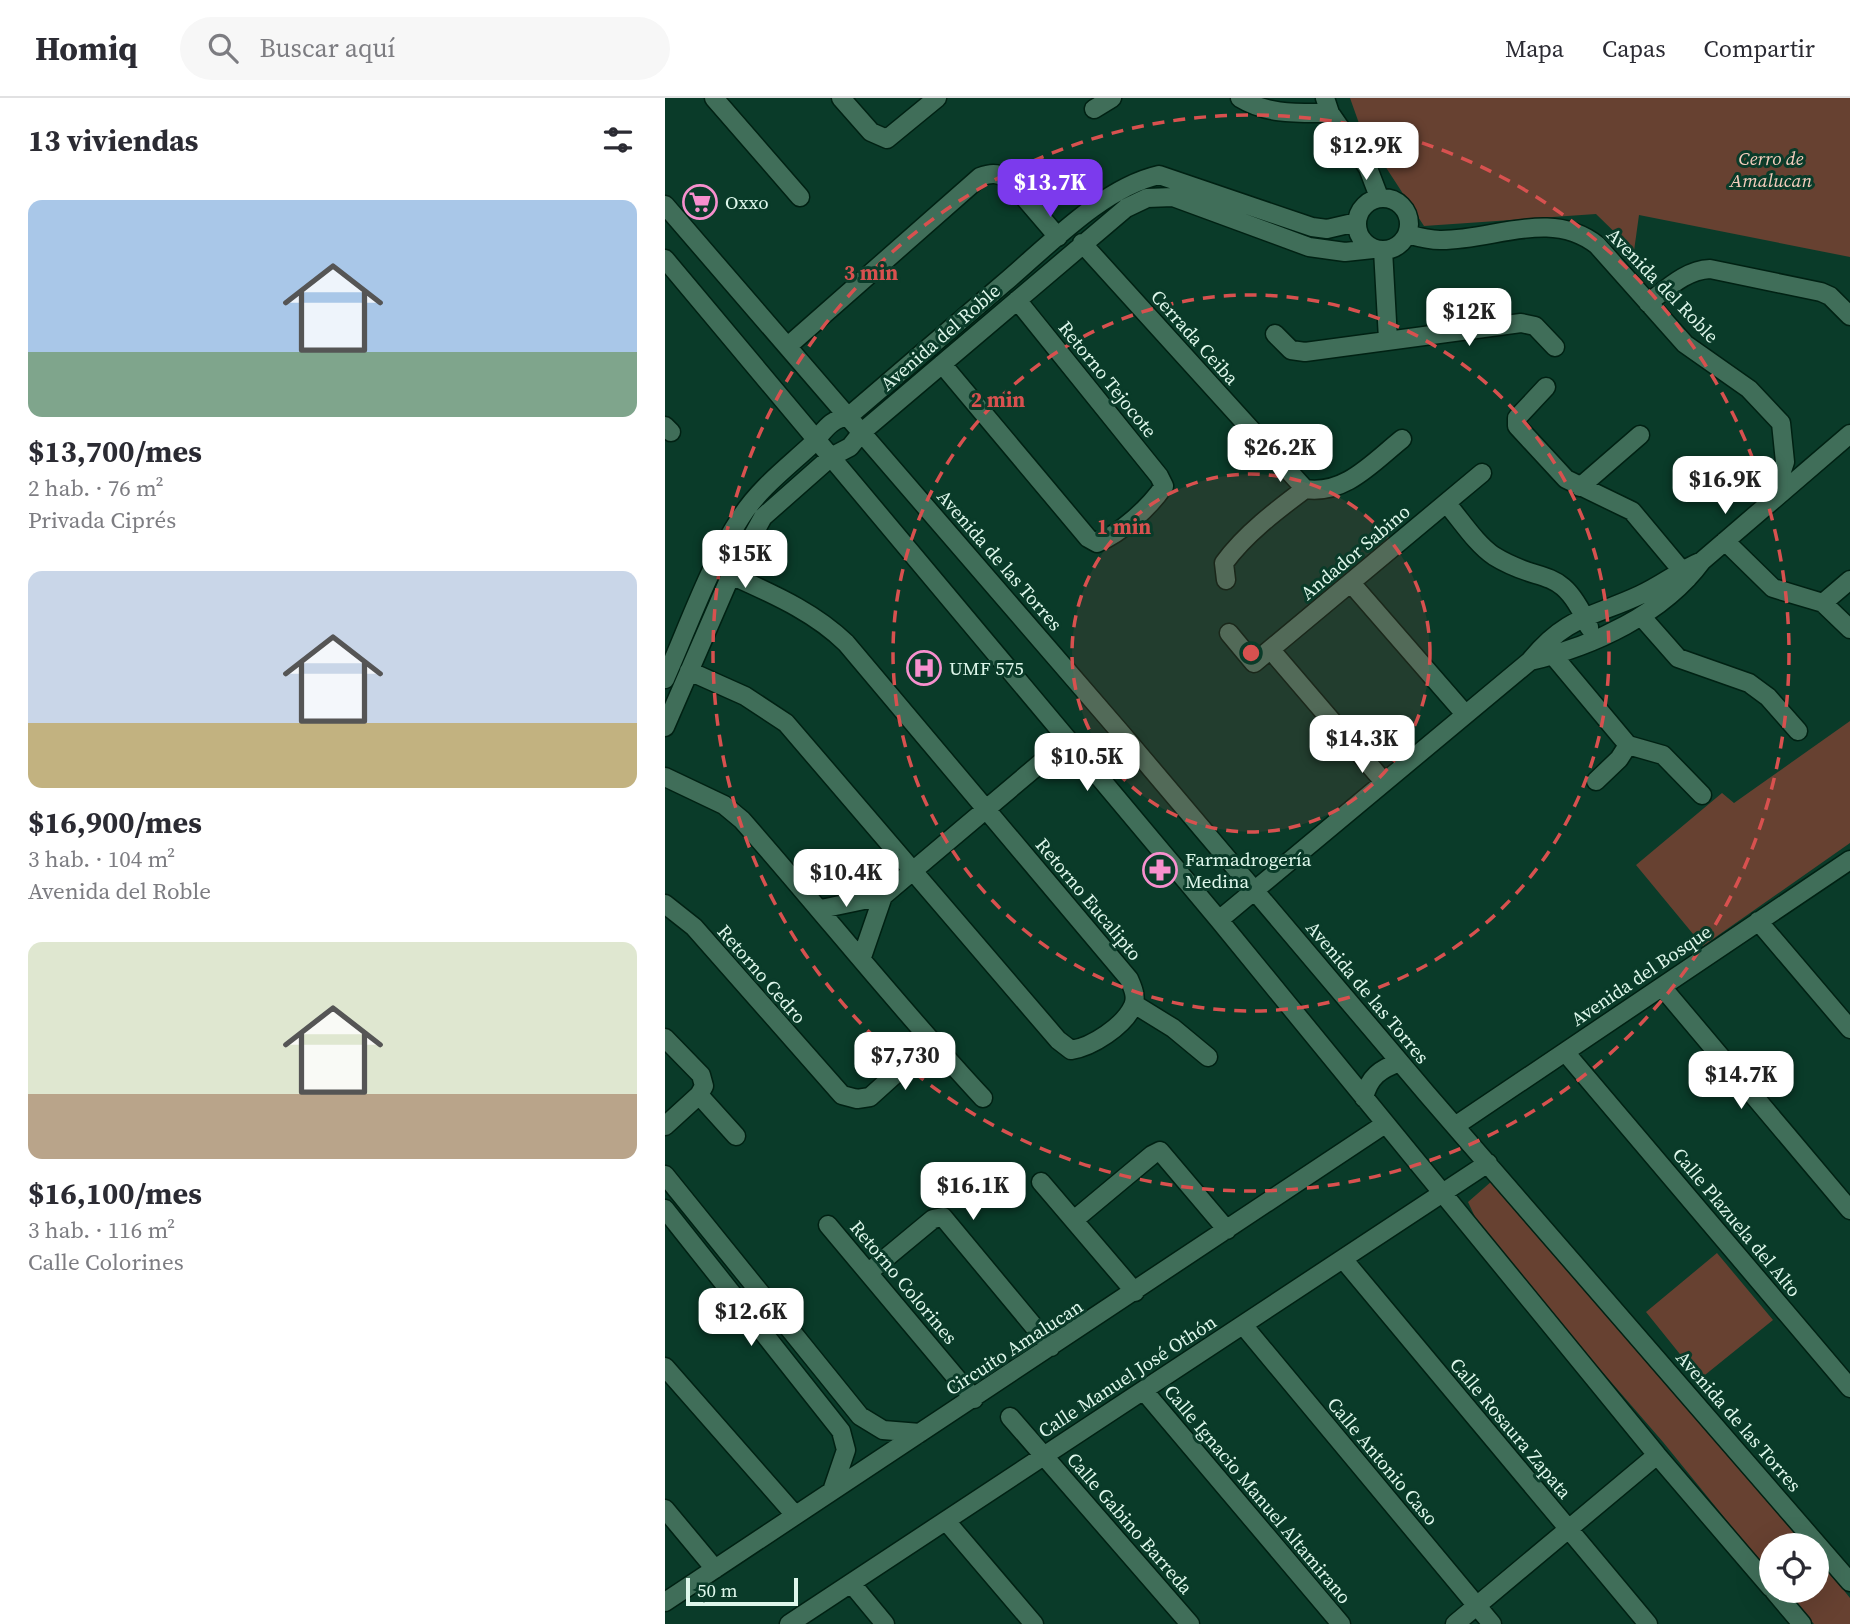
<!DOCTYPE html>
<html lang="es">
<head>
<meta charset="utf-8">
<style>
	body { margin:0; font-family:"Source Serif 4",serif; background:#f7f7f7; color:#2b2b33; height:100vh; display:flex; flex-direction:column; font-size:26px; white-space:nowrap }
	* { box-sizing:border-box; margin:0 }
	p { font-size:23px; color:#7c7c81 }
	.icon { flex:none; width:38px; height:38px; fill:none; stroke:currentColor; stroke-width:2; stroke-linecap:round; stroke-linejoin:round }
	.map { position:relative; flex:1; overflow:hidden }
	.sheet { display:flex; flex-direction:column; background:#fff; width:665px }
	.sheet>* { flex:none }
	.tools { position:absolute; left:1094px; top:1435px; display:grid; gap:14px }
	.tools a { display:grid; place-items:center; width:70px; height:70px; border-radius:50%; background:#fff; box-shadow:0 7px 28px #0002; font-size:35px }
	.scale { position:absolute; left:21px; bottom:18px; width:112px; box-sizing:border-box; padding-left:7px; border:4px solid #def7eb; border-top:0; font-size:19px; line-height:24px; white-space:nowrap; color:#def7eb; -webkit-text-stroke:5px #0a3b29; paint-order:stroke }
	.price { position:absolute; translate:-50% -60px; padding:0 16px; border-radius:14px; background:#fff; color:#222; font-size:23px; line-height:46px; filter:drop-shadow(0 2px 4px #0008) }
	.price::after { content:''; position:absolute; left:50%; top:42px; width:21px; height:16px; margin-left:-10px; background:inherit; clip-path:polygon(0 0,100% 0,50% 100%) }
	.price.selected { background:#7c3aed; color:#fff }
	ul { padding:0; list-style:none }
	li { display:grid; align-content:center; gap:14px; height:371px; padding:0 28px }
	li span { display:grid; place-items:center; height:217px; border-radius:14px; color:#555 }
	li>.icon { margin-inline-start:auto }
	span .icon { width:126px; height:126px; fill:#fffc; stroke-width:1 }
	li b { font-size:30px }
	h2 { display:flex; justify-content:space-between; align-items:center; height:84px; padding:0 28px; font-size:30px }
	header { display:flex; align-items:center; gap:42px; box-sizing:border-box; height:98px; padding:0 35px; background:#fff; border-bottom:2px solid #e1e1e2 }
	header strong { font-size:33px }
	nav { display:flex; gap:38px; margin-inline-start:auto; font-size:24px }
	.search { width:490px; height:63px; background:#f7f7f7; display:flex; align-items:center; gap:18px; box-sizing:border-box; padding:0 24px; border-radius:38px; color:#7c7c81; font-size:26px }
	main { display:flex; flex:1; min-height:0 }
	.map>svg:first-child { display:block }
	.green { fill:#674131 }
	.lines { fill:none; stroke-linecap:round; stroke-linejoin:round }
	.minor-casing { stroke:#002113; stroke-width:21 }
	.minor { stroke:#406e59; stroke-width:18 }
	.ring { fill:none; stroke:#d8514f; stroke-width:3.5; stroke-dasharray:12 9 }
	.labels { text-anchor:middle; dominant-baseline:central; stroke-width:6; stroke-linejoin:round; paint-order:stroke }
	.park-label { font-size:19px; font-style:italic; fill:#f5cdbd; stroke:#0a3b29 }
	.poi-label { font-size:19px; fill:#def7eb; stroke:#0a3b29; text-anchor:start }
	.street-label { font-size:19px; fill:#def7eb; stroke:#0a3b29 }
	.centre { fill:#d8514f; stroke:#0a3b29; stroke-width:3.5 }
	.ring-label { font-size:21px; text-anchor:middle; font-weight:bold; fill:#d8514f; stroke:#0a3b29; stroke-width:6; stroke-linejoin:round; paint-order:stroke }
</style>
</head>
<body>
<header>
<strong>Homiq</strong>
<div class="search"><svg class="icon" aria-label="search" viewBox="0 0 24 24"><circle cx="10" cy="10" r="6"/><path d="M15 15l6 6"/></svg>Buscar aquí</div>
<nav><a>Mapa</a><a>Capas</a><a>Compartir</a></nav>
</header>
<main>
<section class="sheet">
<h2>13 viviendas<svg class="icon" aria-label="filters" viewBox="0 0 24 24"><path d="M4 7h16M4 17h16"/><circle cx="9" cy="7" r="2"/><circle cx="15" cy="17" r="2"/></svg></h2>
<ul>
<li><span style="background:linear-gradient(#a9c7e8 70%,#7fa58c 0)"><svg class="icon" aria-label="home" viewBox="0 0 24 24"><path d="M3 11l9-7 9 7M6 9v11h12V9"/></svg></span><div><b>$13,700/mes</b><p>2 hab. · 76 m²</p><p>Privada Ciprés</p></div></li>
<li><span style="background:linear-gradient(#c9d6e8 70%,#c2b280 0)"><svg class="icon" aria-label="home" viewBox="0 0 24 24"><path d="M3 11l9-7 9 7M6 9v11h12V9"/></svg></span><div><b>$16,900/mes</b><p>3 hab. · 104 m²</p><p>Avenida del Roble</p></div></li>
<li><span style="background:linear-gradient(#dfe7d0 70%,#b9a48a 0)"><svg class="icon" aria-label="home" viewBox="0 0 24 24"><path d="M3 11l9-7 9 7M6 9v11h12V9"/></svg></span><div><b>$16,100/mes</b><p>3 hab. · 116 m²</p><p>Calle Colorines</p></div></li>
</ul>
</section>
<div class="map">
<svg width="1185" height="1526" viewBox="0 0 1185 1526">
	<rect width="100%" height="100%" fill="#0a3b29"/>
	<!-- green -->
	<path class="green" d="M685,0H1185V159L974,117L969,153L931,116L759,128L696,31Z
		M1185,623V745L1038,848L971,767L1057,695L1069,705Z
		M827,1083L1142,1447H1106V1477L998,1344L818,1136L803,1104Z
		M1052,1155L1108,1222L1035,1281L981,1214Z
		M1152,1459L1185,1500V1526H1149L1120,1493H1152Z"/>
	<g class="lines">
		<!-- minor casing -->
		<g class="minor-casing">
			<path id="minor" d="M49,0L135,99
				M176,0L206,34L222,41L272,0
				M575,0C603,17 633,15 665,15
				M660,0L665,15L703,70L714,99
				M429,11L447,0
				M692 126a26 26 0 1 1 52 0a26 26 0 1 1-52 0Z
				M0,107L456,635L762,996L1185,1484
				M742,136C753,139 764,142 775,142C828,143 885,110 932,147L1020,246L1084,291L1116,325L1120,364L1108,400
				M417,145L640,391
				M718,152L723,241
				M0,161L554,822L992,1357L1106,1490
				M983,205C1003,190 1021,172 1045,171L1156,194L1165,198L1185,218
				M610,236L626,252L640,254L856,225L870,228L890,249
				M123,248L315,79C328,74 335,75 346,84L393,139
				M277,266L423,440L432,445C456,435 484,410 499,388L494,378L352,202
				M881,289L852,320V328L901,381L967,413L1023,480
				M0,328L6,334
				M915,389L975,337
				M782,406C796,422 811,446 829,458C879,489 895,464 924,529
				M1060,443L1108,490L1158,505L1185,531
				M561,482L559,465C580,436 612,412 640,391C680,397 707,365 737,341
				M686,485L800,616
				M1158,505L1185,482
				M976,518L1013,560L1084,585L1103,599L1133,633
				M564,535L589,565L817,375
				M881,549L963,647L998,657L1037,697
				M606,552L719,684
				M865,563C929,548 998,516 1037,463L1185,336
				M24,573L80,598L121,625L393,942L406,952C427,949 459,928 468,908C472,899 468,890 464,881L181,545C148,513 107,496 66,477
				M0,581C24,527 44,468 76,419C93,392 120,371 144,349C159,335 162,322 184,318C236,274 287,230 338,186C382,149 437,90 494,77L647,129L662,131L692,124
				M0,629L66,477L98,419L166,359L185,349L197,334L461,110L482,100L508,99L644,149L680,154L708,151
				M0,679L59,707L77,722C158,814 234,910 318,1000
				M931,683L954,661L963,647
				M0,806L29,829L177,997L192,1001L205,999L266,944
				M156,811L218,798L403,642
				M554,822L865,563C901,518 928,519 975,497C997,487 1015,472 1037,463
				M1093,823L1185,931
				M197,859L218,798
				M997,889L1185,1112
				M469,906L508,930L543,959
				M0,940L36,977L39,988L34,997L71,1038
				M900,954L1185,1290
				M699,1000C704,979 715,971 735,964
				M0,1028L34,997
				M790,1028L1185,762
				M0,1077L195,1318L218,1332L255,1335
				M376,1084L470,1194
				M0,1111L176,1333L181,1352L167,1393
				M409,1122L487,1057L495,1053L562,1132
				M163,1127L309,1301
				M678,1161L983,1526
				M204,1174L268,1121L278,1119L386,1249
				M578,1227L827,1526
				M0,1269L130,1417
				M479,1293L676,1526
				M345,1319L525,1526
				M0,1411L50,1471
				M281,1423L369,1526
				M186,1485L220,1526
				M1109,1493L1137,1526
				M0,1504L720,1026
				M124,1526L823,1065
				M790,1526L992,1357"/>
		</g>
		<!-- minor -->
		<use href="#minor" class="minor"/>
	</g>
	<!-- distance rings -->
	<circle cx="586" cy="555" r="179" fill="#d8514f" fill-opacity=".12"/>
	<g class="ring">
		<circle cx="586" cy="555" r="179"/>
		<circle cx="586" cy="555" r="358"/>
		<circle cx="586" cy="555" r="538"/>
	</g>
	<!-- icons -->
	<defs>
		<g id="supermarket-ring" transform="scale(1.75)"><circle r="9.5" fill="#0a3b29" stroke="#f790ce" stroke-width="1.5"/><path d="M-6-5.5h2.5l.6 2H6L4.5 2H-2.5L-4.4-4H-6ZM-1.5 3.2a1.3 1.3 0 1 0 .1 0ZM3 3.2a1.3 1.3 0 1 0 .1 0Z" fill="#f790ce"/></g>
		<g id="hospital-ring" transform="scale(1.75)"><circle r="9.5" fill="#0a3b29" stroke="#f790ce" stroke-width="1.5"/><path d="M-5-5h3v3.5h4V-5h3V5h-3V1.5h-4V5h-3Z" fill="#f790ce"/></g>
		<g id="pharmacy-ring" transform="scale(1.75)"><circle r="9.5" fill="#0a3b29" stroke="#f790ce" stroke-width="1.5"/><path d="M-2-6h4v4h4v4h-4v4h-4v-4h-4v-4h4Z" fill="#f790ce"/></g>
	</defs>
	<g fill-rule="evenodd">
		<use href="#supermarket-ring" x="35" y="104"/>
		<use href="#hospital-ring" x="259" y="570"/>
		<use href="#pharmacy-ring" x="495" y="772"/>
	</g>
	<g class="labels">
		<!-- park labels -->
		<g class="park-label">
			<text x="1106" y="60">Cerro de<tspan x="1106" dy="22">Amalucan</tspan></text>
		</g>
		<!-- poi labels -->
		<g class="poi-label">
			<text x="60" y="104">Oxxo</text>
			<text x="284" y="570">UMF 575</text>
			<text x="520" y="761">Farmadrogería<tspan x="520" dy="22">Medina</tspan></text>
		</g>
		<!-- street labels -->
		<g class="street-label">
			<text transform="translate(998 187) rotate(46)">Avenida del Roble</text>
			<text transform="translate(275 239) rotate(-41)">Avenida del Roble</text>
			<text transform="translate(530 239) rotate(48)">Cerrada Ceiba</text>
			<text transform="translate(443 281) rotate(51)">Retorno Tejocote</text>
			<text transform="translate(690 454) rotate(-40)">Andador Sabino</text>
			<text transform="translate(335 462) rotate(49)">Avenida de las Torres</text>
			<text transform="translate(424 801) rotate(50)">Retorno Eucalipto</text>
			<text transform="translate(97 876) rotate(49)">Retorno Cedro</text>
			<text transform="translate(976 877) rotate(-34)">Avenida del Bosque</text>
			<text transform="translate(703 894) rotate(50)">Avenida de las Torres</text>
			<text transform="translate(1072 1124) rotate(50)">Calle Plazuela del Alto</text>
			<text transform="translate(239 1184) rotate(50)">Retorno Colorines</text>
			<text transform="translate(349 1249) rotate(-33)">Circuito Amalucan</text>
			<text transform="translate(462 1278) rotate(-33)">Calle Manuel José Othón</text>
			<text transform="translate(1074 1323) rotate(49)">Avenida de las Torres</text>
			<text transform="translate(846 1330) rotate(50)">Calle Rosaura Zapata</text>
			<text transform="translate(718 1363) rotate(50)">Calle Antonio Caso</text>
			<text transform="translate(593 1396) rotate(50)">Calle Ignacio Manuel Altamirano</text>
			<text transform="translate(465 1425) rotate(49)">Calle Gabino Barreda</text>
		</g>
	</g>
	<circle cx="586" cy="555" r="10" class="centre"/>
	<g class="ring-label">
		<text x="206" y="182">3 min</text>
		<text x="333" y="309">2 min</text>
		<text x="459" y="436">1 min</text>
	</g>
</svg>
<div class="tools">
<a><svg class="icon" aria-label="locate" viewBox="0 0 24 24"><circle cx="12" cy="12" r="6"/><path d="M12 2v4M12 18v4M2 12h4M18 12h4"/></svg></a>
</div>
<div class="scale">50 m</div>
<b class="price" style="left:701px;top:84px">$12.9K</b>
<b class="price selected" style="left:385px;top:121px">$13.7K</b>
<b class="price" style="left:804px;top:250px">$12K</b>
<b class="price" style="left:615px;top:386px">$26.2K</b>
<b class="price" style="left:1060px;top:418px">$16.9K</b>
<b class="price" style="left:80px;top:492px">$15K</b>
<b class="price" style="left:697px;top:677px">$14.3K</b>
<b class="price" style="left:422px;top:695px">$10.5K</b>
<b class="price" style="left:181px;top:811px">$10.4K</b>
<b class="price" style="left:240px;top:994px">$7,730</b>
<b class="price" style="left:1076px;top:1013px">$14.7K</b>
<b class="price" style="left:308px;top:1124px">$16.1K</b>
<b class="price" style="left:86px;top:1250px">$12.6K</b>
</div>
</main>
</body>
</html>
